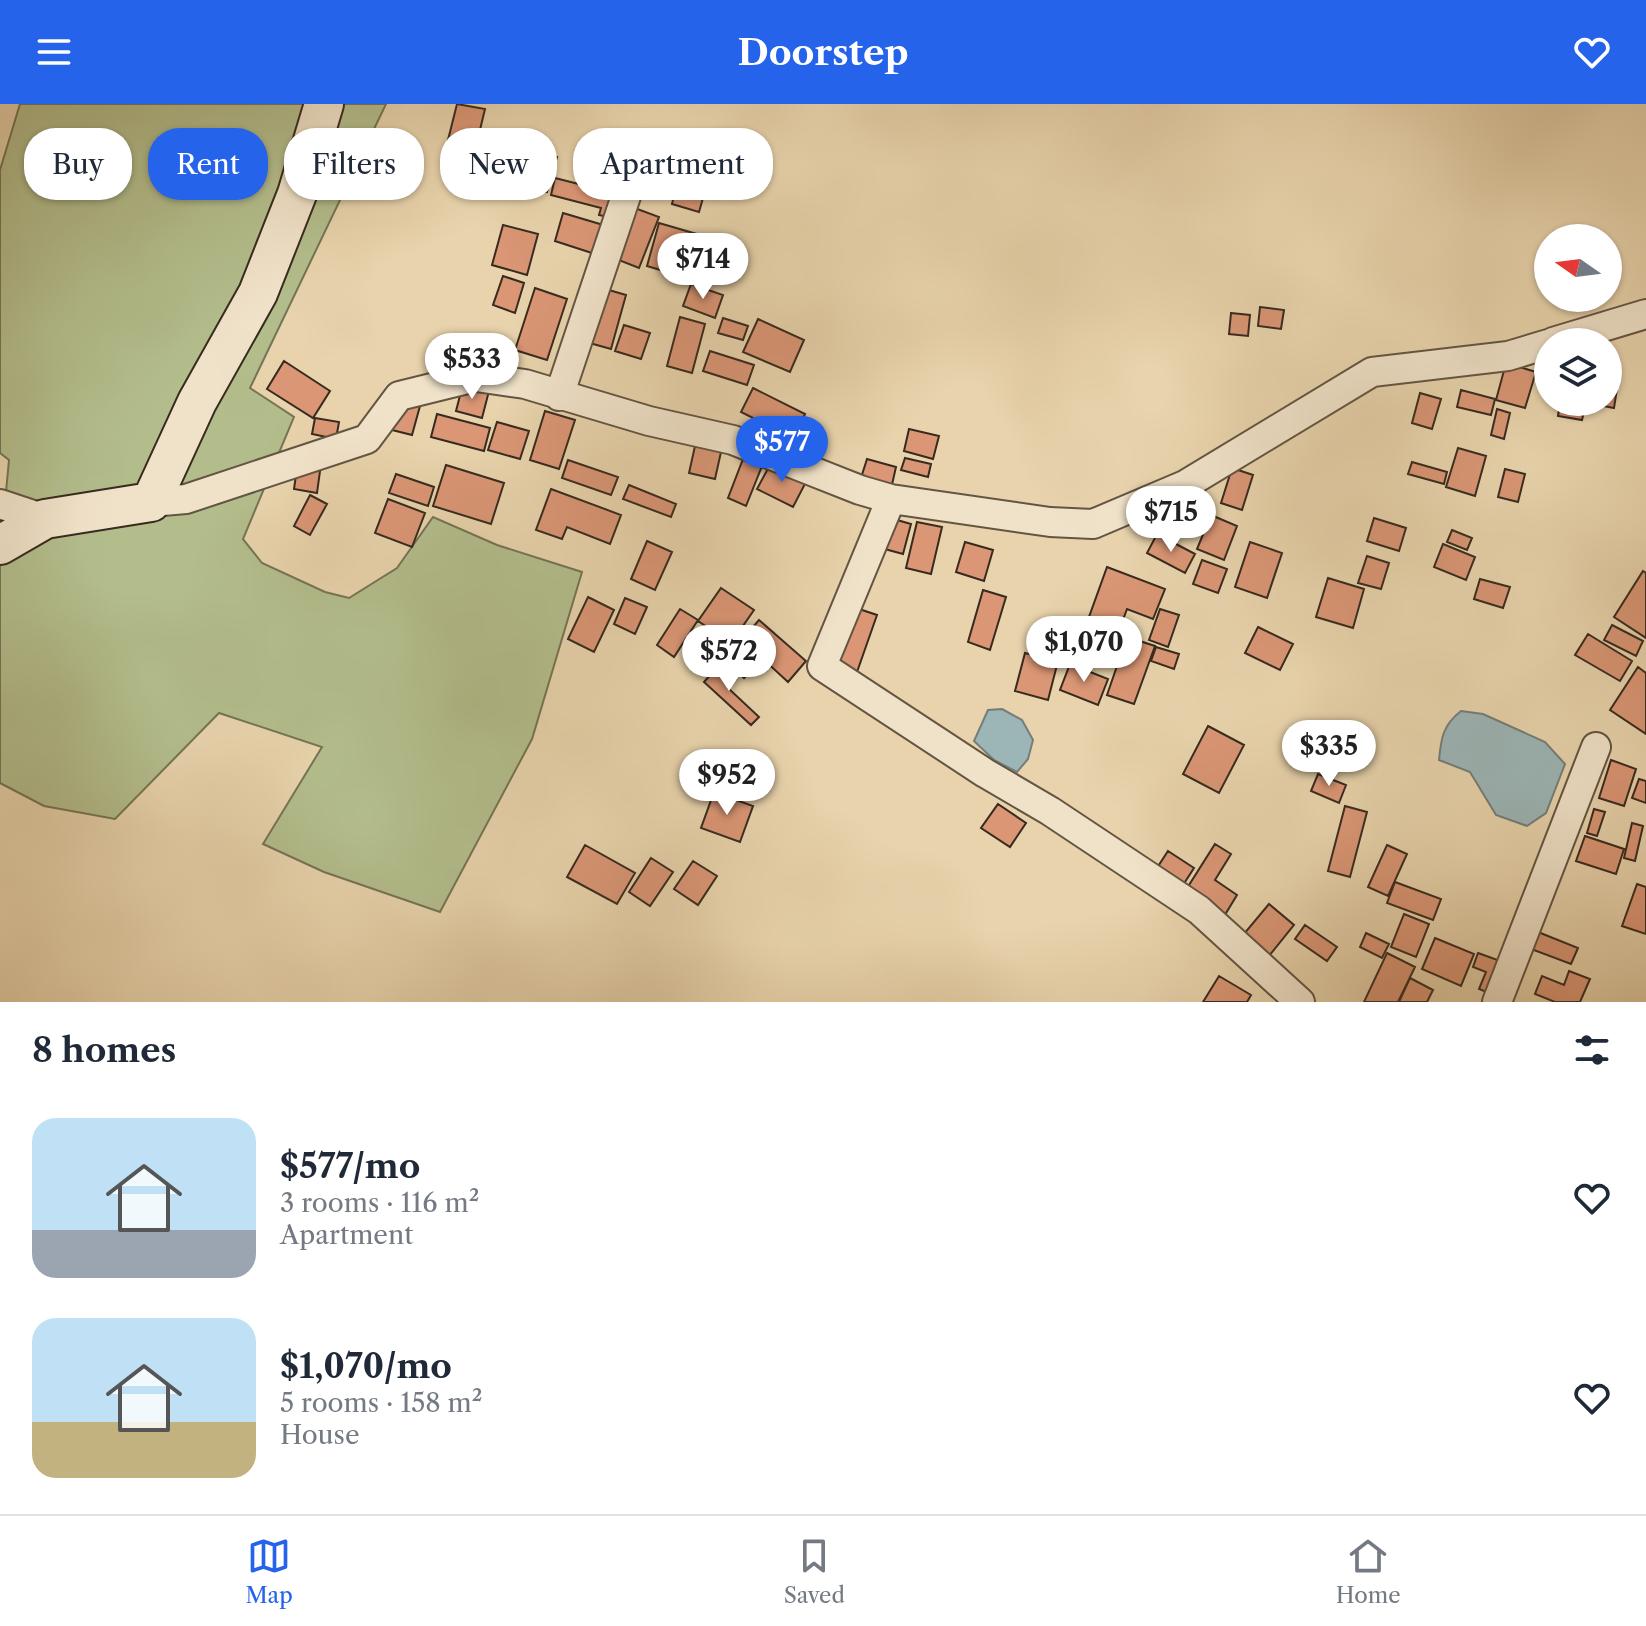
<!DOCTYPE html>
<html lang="en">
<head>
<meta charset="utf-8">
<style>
	body { margin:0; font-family:"Libre Caslon Text",serif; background:#f2f2f3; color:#1f2937; height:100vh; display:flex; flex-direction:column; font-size:30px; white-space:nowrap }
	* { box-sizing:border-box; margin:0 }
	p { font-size:26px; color:#747a83 }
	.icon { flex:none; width:44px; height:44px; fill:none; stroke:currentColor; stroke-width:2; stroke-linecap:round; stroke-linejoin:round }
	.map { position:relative; height:898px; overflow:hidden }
	.sheet { display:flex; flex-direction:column; background:#fff; flex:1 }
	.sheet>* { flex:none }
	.guide { position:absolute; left:24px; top:24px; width:800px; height:72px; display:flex; gap:16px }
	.needle { width:52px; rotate:284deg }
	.tools { position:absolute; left:1534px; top:120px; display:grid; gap:16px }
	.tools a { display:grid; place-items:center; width:88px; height:88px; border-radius:50%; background:#fff; box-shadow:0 2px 6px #0004; font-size:40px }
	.price { position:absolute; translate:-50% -68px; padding:0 18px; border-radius:28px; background:#fff; color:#222; font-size:26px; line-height:52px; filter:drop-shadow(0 2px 4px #0008) }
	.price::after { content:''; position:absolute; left:50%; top:48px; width:24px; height:18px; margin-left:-12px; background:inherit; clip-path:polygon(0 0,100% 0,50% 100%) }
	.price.current { background:#2563eb; color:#fff }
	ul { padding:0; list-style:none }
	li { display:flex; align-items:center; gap:24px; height:200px; padding:0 32px }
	li span { display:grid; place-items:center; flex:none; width:224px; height:160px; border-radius:24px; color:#555 }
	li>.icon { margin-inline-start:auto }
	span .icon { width:96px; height:96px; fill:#fffc; stroke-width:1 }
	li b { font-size:34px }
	h2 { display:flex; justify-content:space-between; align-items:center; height:96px; padding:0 32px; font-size:34px }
	.chip { padding:0 28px; border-radius:32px; background:#fff; box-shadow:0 2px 6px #0004; font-size:28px; line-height:72px }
	.chip.current { background:#2563eb; color:#fff }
	header { display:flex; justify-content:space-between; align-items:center; height:104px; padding:0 32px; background:#2563eb; color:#fff; font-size:36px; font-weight:800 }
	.dock { display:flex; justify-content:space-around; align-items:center; height:112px; border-top:2px solid #e0e1e3; background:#fff; font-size:22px; color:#747a83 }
	.dock a { display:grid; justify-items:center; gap:4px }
	.dock .current { color:#2563eb }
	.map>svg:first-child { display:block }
	.green { fill:#b3bd8c; stroke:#757456; stroke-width:2 }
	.water { fill:#9cb5b6; stroke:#747e7a; stroke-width:2 }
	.building { fill:#da9675; stroke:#372b1f; stroke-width:2 }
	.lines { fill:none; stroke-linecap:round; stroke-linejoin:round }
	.street-casing { stroke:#635542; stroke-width:32 }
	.secondary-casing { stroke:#372b1f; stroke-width:42 }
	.street { stroke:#f0e2c9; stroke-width:28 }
	.secondary { stroke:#f0e2c9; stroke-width:38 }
</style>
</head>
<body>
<header><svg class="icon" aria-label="menu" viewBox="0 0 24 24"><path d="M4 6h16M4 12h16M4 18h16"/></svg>Doorstep<svg class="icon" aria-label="heart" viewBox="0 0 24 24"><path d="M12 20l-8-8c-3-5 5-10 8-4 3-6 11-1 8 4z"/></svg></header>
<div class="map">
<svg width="1646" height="898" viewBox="0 0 1646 898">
	<rect width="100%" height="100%" fill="#e8d3ac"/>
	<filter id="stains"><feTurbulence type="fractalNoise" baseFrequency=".0025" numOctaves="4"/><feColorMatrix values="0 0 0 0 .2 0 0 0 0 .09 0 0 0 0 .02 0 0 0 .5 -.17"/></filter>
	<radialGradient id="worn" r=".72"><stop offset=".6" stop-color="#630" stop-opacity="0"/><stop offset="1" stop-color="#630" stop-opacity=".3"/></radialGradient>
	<!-- green -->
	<path class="green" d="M20,0H386L250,284L294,313L243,435L262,459L325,488L349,494L397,464L433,413L497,441L582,468L532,635L440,808L324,768L263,740L322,643L219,609L115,715L44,702L0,679V451L9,356L0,349V66Z"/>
	<!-- water -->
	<path class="water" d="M1002,605L1022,616L1033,636L1028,655L1017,668L994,656L974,637L988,606Z
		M1461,607L1483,610L1545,638L1565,660L1546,709L1527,722L1496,711L1470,668L1439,656C1441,634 1443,621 1461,607Z"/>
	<!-- building -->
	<path class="building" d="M457,0L485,5L472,59L444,52Z
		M532,46L557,53L547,88L522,81Z
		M555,74L614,89L608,113L599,111L601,104L551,91Z
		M675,87L703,94L699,108L672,100Z
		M632,103L659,113L639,164L611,153Z
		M563,109L610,123L601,152L555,137Z
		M659,119L707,133L694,176L647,162Z
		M503,121L538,130L527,171L492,161Z
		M503,172L524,179L515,209L493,201Z
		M691,180L723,191L715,214L683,202Z
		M535,184L567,195L547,256L515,246Z
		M602,184L626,191L611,245L586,238Z
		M1260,203L1284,206L1281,225L1258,222Z
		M1231,209L1250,211L1248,232L1229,230Z
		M680,213L705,220L692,269L667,262Z
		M723,214L748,222L743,236L718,229Z
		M758,215L804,236L790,268L743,248Z
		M624,221L650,229L641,255L615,247Z
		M710,247L754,261L747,281L703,267Z
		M284,257L330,287L313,314L267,285Z
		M1506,259L1536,268L1525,304L1496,296Z
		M1608,276L1618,278L1614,304L1588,299L1608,298Z
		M463,280L489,287L482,314L456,307Z
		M753,284L805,310L794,334L741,308Z
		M1461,286L1495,295L1491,311L1457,303Z
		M1420,289L1441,295L1432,325L1412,319Z
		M400,297L420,302L412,331L392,326Z
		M1560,298H1586L1582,316L1558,312Z
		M1497,305L1510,309L1504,335L1491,331Z
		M545,307L575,316L559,365L530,356Z
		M437,310L490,324L484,347L431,333Z
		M315,314L339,318L336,335L312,330Z
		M497,318L529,327L520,355L488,346Z
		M909,325L939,332L933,355L904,347Z
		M697,333L723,339L715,375L689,369Z
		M1458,344L1486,352L1475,392L1446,383Z
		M905,354L931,360L928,373L901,366Z
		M743,355L762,362L746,402L728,394Z
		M867,355L896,363L891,385L860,377Z
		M568,356L618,373L611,391L562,374Z
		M772,357L807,376L793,403L757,385Z
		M1412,358L1447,368L1444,380L1408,370Z
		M446,361L504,379L491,420L433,402Z
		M297,364L320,367L317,389L294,385Z
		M1232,364L1253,371L1242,406L1221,399Z
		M1505,365L1525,370L1518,398L1498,393Z
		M396,370L434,383L428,402L389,389Z
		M629,381L676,400L671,413L623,395Z
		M551,385L621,411L610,440L567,423L562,435L536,426Z
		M310,391L327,400L310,431L294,422Z
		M388,395L425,409L412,443L375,429Z
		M1211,411L1237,422L1224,456L1197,445Z
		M890,414L911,420L903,450L881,444Z
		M1374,414L1406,424L1399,447L1367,437Z
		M917,418L942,423L931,470L906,464Z
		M1452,426L1472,434L1467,446L1447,438Z
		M1157,430L1195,450L1185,469L1147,449Z
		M647,437L672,448L655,486L631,475Z
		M965,438L993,446L984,477L956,468Z
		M1250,438L1282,449L1267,494L1235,483Z
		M1443,440L1475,453L1466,476L1434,463Z
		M1367,452L1389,459L1381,485L1358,479Z
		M1202,456L1227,465L1218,489L1193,480Z
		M1107,463L1165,485L1153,515L1127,505L1120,524L1089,513Z
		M1643,467L1646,469V534L1614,513Z
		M1328,474L1364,485L1353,524L1316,513Z
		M1480,475L1510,483L1503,504L1474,495Z
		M721,484L754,506L731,539L698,517Z
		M983,486L1006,493L990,546L968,538Z
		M588,493L614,506L594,548L568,535Z
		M625,494L647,503L635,530L614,520Z
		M853,503L877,511L857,568L833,560Z
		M680,505L698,516L674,553L657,541Z
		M1160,505L1179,511L1168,543L1149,536Z
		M759,516L806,557L788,578L762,554L744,574L725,556Z
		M1612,521L1643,537L1636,552L1604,536Z
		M1258,523L1293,540L1280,566L1245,549Z
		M1588,530L1632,557L1620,577L1575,551Z
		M1127,533L1155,542L1134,600L1107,591Z
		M1156,543L1179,550L1174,565L1151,557Z
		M1025,549L1058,557L1048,596L1015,587Z
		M720,560L736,575L728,584L759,613L751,621L704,578Z
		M1070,560L1108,575L1098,601L1060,586Z
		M1638,563L1646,569V630L1610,606Z
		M1208,622L1244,641L1219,689L1183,670Z
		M1611,656L1636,665L1624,702L1599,694Z
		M1318,670L1346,681L1339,699L1311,687Z
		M1639,675L1646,677V699L1632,694Z
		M714,688L753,702L740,738L701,724Z
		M998,700L1026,719L1010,743L981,724Z
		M1345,702L1367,708L1350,773L1328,767Z
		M1594,705L1605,708L1597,732L1587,729Z
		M1632,719L1643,722L1635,757L1624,754Z
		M1585,732L1624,745L1616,770L1576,757Z
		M1215,740L1231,750L1215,776L1237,791L1223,814L1184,789Z
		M585,741L635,769L617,800L567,773Z
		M1387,741L1407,750L1388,792L1368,783Z
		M1168,747L1194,764L1183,781L1157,764Z
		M651,754L673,768L650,802L629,788Z
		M693,757L717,772L698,801L674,785Z
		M1395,778L1441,795L1433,816L1387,799Z
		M1637,780L1646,783V830L1622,822Z
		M1269,800L1294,821L1269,852L1243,831Z
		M1404,810L1429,820L1416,853L1391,843Z
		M1305,821L1337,843L1327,857L1295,835Z
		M1538,828L1578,844L1571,860L1531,845Z
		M1366,829L1389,840L1382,854L1360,843Z
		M1435,834L1474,850L1461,882L1422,865Z
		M1387,849L1415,863L1398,898H1364Z
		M1478,849L1506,859L1494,891L1479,885L1486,868L1473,863Z
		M1569,867L1590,875L1580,898H1555L1535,890L1542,872L1564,881Z
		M1219,872L1251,891L1247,898H1203Z
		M1410,874L1433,886L1427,898H1399Z"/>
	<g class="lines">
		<!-- street casing -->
		<g class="street-casing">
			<path id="street" d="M1553,238L1646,210
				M559,292L629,83
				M891,395L822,562L985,669L1050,707L1199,806L1300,898
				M151,398L186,395L367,335L399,292L476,273L525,280L649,317L733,336L860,386L891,395L1050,418L1093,420L1185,381L1372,268L1508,252L1548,240
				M0,400L45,415
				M1497,898L1596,643"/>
		</g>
		<!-- secondary casing -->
		<g class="secondary-casing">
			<path id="secondary" d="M0,441L45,415L151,398L197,298L258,189L297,90L324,0"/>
		</g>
		<!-- street -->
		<use href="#street" class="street"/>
		<!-- secondary -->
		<use href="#secondary" class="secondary"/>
	</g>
	<rect width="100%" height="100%" filter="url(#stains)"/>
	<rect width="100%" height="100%" fill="url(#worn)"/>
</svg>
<div class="tools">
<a><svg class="needle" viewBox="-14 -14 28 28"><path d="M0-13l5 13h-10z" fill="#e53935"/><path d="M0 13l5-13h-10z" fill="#747a83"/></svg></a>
<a><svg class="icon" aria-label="layers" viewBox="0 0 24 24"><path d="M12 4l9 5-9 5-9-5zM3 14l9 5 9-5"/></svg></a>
</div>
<b class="price" style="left:703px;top:197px">$714</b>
<b class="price" style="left:472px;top:297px">$533</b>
<b class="price current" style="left:782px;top:380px">$577</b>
<b class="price" style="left:1171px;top:450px">$715</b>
<b class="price" style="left:1084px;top:580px">$1,070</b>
<b class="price" style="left:729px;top:589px">$572</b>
<b class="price" style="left:1329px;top:684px">$335</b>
<b class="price" style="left:727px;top:713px">$952</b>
<div class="guide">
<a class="chip">Buy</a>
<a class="chip current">Rent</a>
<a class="chip">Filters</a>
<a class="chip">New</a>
<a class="chip">Apartment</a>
</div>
</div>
<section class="sheet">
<h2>8 homes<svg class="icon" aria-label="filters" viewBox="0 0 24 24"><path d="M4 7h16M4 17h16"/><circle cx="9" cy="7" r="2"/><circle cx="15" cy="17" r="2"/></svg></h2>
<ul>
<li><span style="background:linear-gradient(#bfe0f5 70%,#9aa5b1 0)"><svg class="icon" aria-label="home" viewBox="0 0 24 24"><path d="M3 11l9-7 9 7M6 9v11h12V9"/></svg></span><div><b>$577/mo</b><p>3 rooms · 116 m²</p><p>Apartment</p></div><svg class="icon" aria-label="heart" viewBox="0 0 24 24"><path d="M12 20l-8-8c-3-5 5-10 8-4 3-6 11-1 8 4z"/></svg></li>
<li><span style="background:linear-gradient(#bfe0f5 65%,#c2b280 0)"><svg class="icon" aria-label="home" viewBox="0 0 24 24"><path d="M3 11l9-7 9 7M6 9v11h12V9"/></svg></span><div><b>$1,070/mo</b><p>5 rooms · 158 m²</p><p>House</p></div><svg class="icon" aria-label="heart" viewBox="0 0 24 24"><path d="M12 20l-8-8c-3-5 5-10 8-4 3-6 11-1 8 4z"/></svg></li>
</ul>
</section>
<nav class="dock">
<a class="current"><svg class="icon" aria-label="map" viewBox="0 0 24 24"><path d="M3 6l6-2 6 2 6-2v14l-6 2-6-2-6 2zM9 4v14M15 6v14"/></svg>Map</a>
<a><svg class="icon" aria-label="saved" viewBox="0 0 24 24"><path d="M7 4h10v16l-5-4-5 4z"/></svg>Saved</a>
<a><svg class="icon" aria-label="home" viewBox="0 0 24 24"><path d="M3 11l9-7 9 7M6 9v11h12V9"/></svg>Home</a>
</nav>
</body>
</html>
